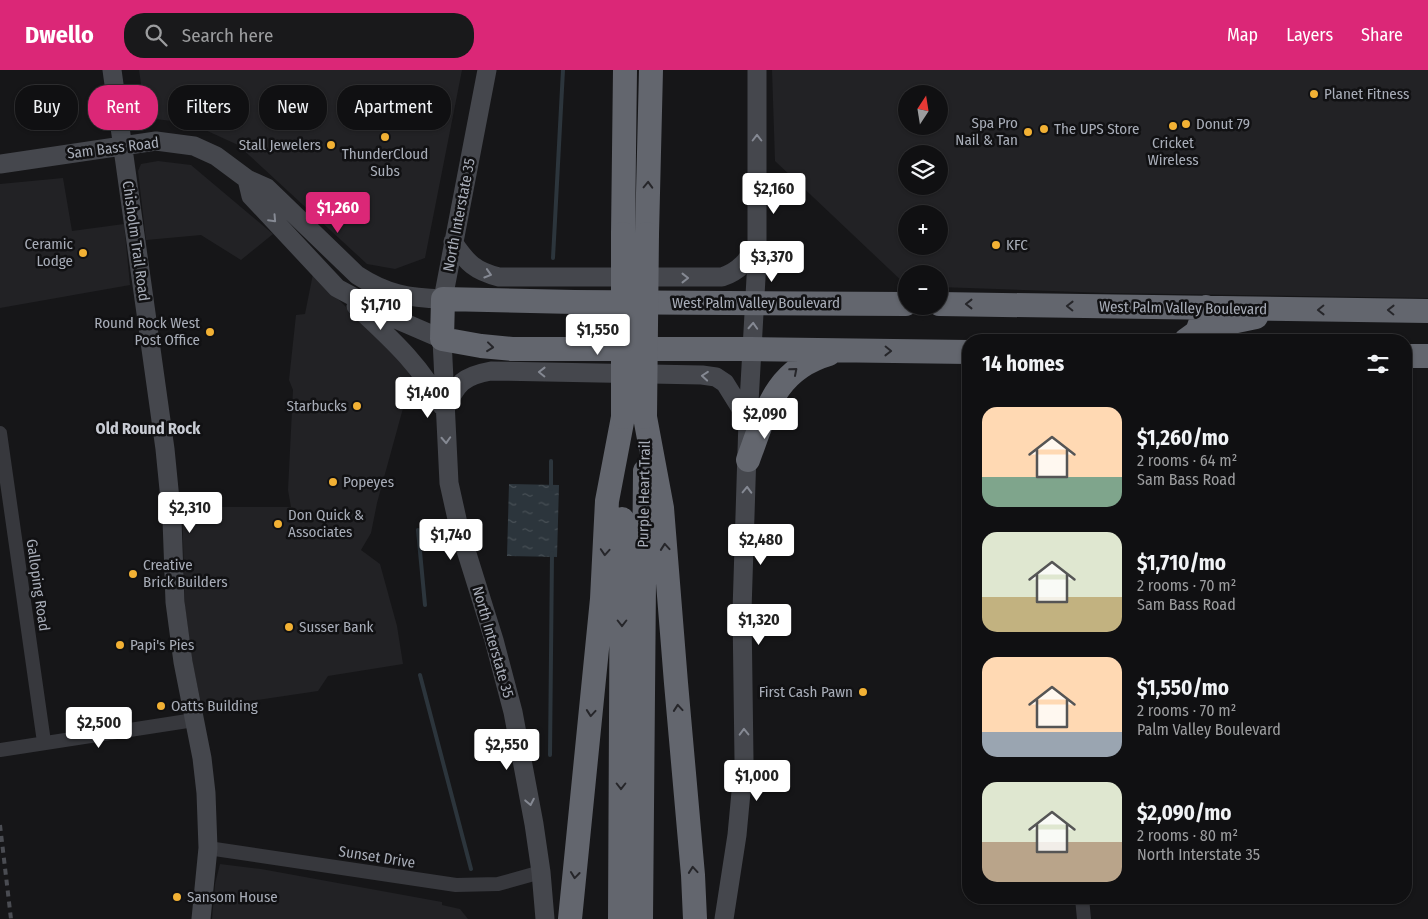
<!DOCTYPE html>
<html lang="en">
<head>
<meta charset="utf-8">
<style>
	body { margin:0; font-family:"Fira Sans Condensed",sans-serif; background:#19191b; color:#f1f3f6; height:100vh; display:flex; flex-direction:column; font-size:19px; white-space:nowrap }
	* { box-sizing:border-box; margin:0 }
	p { font-size:16px; color:#9c9d9f }
	.icon { flex:none; width:28px; height:28px; fill:none; stroke:currentColor; stroke-width:2; stroke-linecap:round; stroke-linejoin:round }
	.map { position:relative; flex:1; overflow:hidden }
	.panel { position:absolute; left:962px; top:264px; width:450px; height:570px; display:flex; flex-direction:column; background:#101012; border-radius:20px; box-shadow:0 1px 4px #0004,0 0 0 1px #303032 }
	.panel>* { flex:none }
	.top-card { position:absolute; left:15px; top:15px; width:475px; height:45px; display:flex; gap:10px }
	.needle { width:32px; rotate:12deg }
	.controls { position:absolute; left:898px; top:15px; display:grid; gap:10px }
	.controls a { display:grid; place-items:center; width:50px; height:50px; border-radius:50%; background:#101012; box-shadow:0 1px 4px #0004,0 0 0 1px #303032; font-size:25px }
	.price { position:absolute; translate:-50% -42px; padding:0 11px; border-radius:5px; background:#fff; color:#222; font-size:16px; line-height:32px; filter:drop-shadow(0 1px 2px #0008) }
	.price::after { content:''; position:absolute; left:50%; top:30px; width:15px; height:11px; margin-left:-8px; background:inherit; clip-path:polygon(0 0,100% 0,50% 100%) }
	.price.active { background:#db2777; color:#fff }
	ul { padding:0; list-style:none }
	li { display:flex; align-items:center; gap:15px; height:125px; padding:0 20px }
	li span { display:grid; place-items:center; flex:none; width:140px; height:100px; border-radius:15px; color:#555 }
	li>.icon { margin-inline-start:auto }
	span .icon { width:60px; height:60px; fill:#fffc; stroke-width:1 }
	li b { font-size:21px }
	h2 { display:flex; justify-content:space-between; align-items:center; height:60px; padding:0 20px; font-size:21px }
	.pill { padding:0 18px; border-radius:20px; background:#101012; box-shadow:0 1px 4px #0004,0 0 0 1px #303032; font-size:18px; line-height:45px }
	.pill.active { background:#db2777; color:#fff }
	header { display:flex; align-items:center; gap:30px; box-sizing:border-box; height:70px; padding:0 25px; background:#db2777; color:#fff }
	header strong { font-size:24px }
	nav { display:flex; gap:28px; margin-inline-start:auto; font-size:18px }
	.search { width:350px; height:45px; background:#19191b; display:flex; align-items:center; gap:12px; box-sizing:border-box; padding:0 18px; border-radius:20px; color:#9c9d9f; font-size:19px }
	.map>svg:first-child { display:block }
	.built { fill:#222225; fill-rule:evenodd }
	.water { fill:url(#water-ripples) }
	.lines { fill:none; stroke-linecap:round; stroke-linejoin:round }
	.stream { stroke:#2c353c; stroke-width:4 }
	.street { stroke:#37383d; stroke-width:14 }
	.secondary { stroke:#45474d; stroke-width:19 }
	.highway { stroke:#63666e; stroke-width:24 }
	.rail { stroke:#4a4c52; stroke-width:4; stroke-dasharray:6 5; stroke-linecap:butt }
	.highway-bridge { stroke:#63666e; stroke-width:24 }
	.oneway { stroke:#858993 }
	.oneway2 { stroke:#26262a }
	.poi-dot { fill:#f2b134; stroke:#111113; stroke-width:2 }
	.labels { text-anchor:middle; dominant-baseline:central; stroke-width:5; stroke-linejoin:round; paint-order:stroke }
	.poi-label { font-size:15px; fill:#a8adb8; stroke:#111113; text-anchor:start }
	.street-label { font-size:15px; fill:#a8adb8; stroke:#111113 }
	.neighbourhood-label { font-size:16px; font-weight:bold; fill:#c9ccd4; stroke:#111113 }
</style>
</head>
<body>
<header>
<strong>Dwello</strong>
<div class="search"><svg class="icon" aria-label="search" viewBox="0 0 24 24"><circle cx="10" cy="10" r="6"/><path d="M15 15l6 6"/></svg>Search here</div>
<nav><a>Map</a><a>Layers</a><a>Share</a></nav>
</header>
<div class="map">
<svg width="1428" height="849" viewBox="0 0 1428 849">
	<defs>
		<pattern id="water-ripples" width="26" height="14" patternUnits="userSpaceOnUse" patternTransform="scale(1.25)"><rect width="26" height="14" fill="#2c353c"/><path d="M2 4q2-2 4 0t4 0M15 11q2-2 4 0t4 0" fill="none" stroke="#485056"/></pattern>
	</defs>
	<rect width="100%" height="100%" fill="#161618"/>
	<!-- built -->
	<path class="built" d="M139,0H462L425,188L395,199L367,194L238,75L190,53L146,48Z
		M772,0H1428V228L1106,223L939,217V204H906V215L775,91ZM906,24H939V56H906ZM906,84H939V116H906ZM906,144H939V176H906Z
		M158,91L191,95L273,164L241,190L201,165L146,170L138,101L141,94Z
		M63,108L72,161L124,154L130,215L0,238V114Z
		M313,204L381,272L412,298L405,331L377,433L371,463L361,480L380,494L397,556L403,594L328,606L318,621L202,638L193,596L185,538L182,437H291L288,420L293,320L289,310L296,245L305,244Z
		M220,794L261,799L442,832V835L460,839L468,849H212L215,814Z"/>
	<!-- water -->
	<path class="water" d="M509,414L559,415L557,487L507,486Z"/>
	<g class="lines">
		<!-- stream -->
		<path class="stream" d="M553,188L563,0
			M551,391V419
			M418,460L425,535
			M420,605L471,799
			M550,685L552,483"/>
		<!-- street -->
		<path class="street" d="M0,363L44,672
			M0,680L194,650
			M208,778L456,815L498,814L541,802
			M1082,828L1084,849"/>
		<!-- secondary -->
		<path class="secondary" d="M112,0L165,379L172,450L175,532L183,592L202,688L206,723L208,778L201,849
			M0,94L156,71L194,76L216,86L247,109L267,118L357,205C386,224 408,228 443,229L487,0
			M247,109L251,126L337,218L391,247L442,269L449,413L459,458L494,570L513,642L534,754L541,802L545,849
			M453,172C467,193 475,201 499,207H722C740,201 748,190 757,174
			M356,236C390,268 420,294 442,336
			M445,339C457,313 463,306 491,301L702,305L716,307L725,313L748,350
			M724,849L737,765L744,690L742,541L748,350L757,190V0"/>
		<!-- highway -->
		<path class="highway" d="M623,164L625,0
			M647,164L651,0
			M906,234L575,232L443,229L442,269L481,276L512,279H751L969,282
			M939,234L1428,241
			M1186,270L1197,262L1206,237
			M1220,270L1223,257L1232,252L1256,247
			M1406,286H1428
			M645,347L662,438L676,613L693,805L695,849
			M748,390C766,342 774,300 829,284
			M570,849L602,529L607,431L623,347
			M620,849L622,449
			M641,849L645,401"/>
		<!-- rail -->
		<path class="rail" d="M0,755L11,849"/>
		<!-- highway-bridge -->
		<path class="highway-bridge" d="M623,347V164
			M645,347L647,164"/>
	</g>
	<!-- one-way arrows -->
	<defs><path id="oneway-chevron" d="M-2-3.5L2.5 0L-2 3.5" fill="none" stroke-width="1.6" stroke-linecap="round" stroke-linejoin="round" transform="scale(1.25)"/></defs>
	<g class="oneway">
		<use href="#oneway-chevron" transform="translate(757 68) rotate(-90)"/>
		<use href="#oneway-chevron" transform="translate(273 149) rotate(47)"/>
		<use href="#oneway-chevron" transform="translate(488 204) rotate(17)"/>
		<use href="#oneway-chevron" transform="translate(685 208)"/>
		<use href="#oneway-chevron" transform="translate(753 256) rotate(-87)"/>
		<use href="#oneway-chevron" transform="translate(542 302) rotate(-179)"/>
		<use href="#oneway-chevron" transform="translate(705 306) rotate(-175)"/>
		<use href="#oneway-chevron" transform="translate(446 370) rotate(87)"/>
		<use href="#oneway-chevron" transform="translate(747 420) rotate(-88)"/>
		<use href="#oneway-chevron" transform="translate(744 662) rotate(-91)"/>
		<use href="#oneway-chevron" transform="translate(530 732) rotate(79)"/>
	</g>
	<g class="oneway2">
		<use href="#oneway-chevron" transform="translate(648 115) rotate(-88)"/>
		<use href="#oneway-chevron" transform="translate(969 234) rotate(-180)"/>
		<use href="#oneway-chevron" transform="translate(1070 236) rotate(-179)"/>
		<use href="#oneway-chevron" transform="translate(1321 240) rotate(179)"/>
		<use href="#oneway-chevron" transform="translate(1391 240) rotate(-179)"/>
		<use href="#oneway-chevron" transform="translate(490 277) rotate(6)"/>
		<use href="#oneway-chevron" transform="translate(888 281) rotate(1)"/>
		<use href="#oneway-chevron" transform="translate(794 301) rotate(-41)"/>
		<use href="#oneway-chevron" transform="translate(665 477) rotate(-95)"/>
		<use href="#oneway-chevron" transform="translate(605 482) rotate(94)"/>
		<use href="#oneway-chevron" transform="translate(622 553) rotate(90)"/>
		<use href="#oneway-chevron" transform="translate(678 638) rotate(-95)"/>
		<use href="#oneway-chevron" transform="translate(591 643) rotate(95)"/>
		<use href="#oneway-chevron" transform="translate(621 716) rotate(90)"/>
		<use href="#oneway-chevron" transform="translate(693 800) rotate(-95)"/>
		<use href="#oneway-chevron" transform="translate(575 805) rotate(96)"/>
	</g>
	<!-- markers -->
	<g class="poi-dot">
		<circle cx="1314" cy="24" r="5"/>
		<circle cx="1186" cy="54" r="5"/>
		<circle cx="1173" cy="56" r="5"/>
		<circle cx="1044" cy="59" r="5"/>
		<circle cx="1028" cy="62" r="5"/>
		<circle cx="385" cy="67" r="5"/>
		<circle cx="331" cy="75" r="5"/>
		<circle cx="996" cy="175" r="5"/>
		<circle cx="83" cy="183" r="5"/>
		<circle cx="210" cy="262" r="5"/>
		<circle cx="357" cy="336" r="5"/>
		<circle cx="333" cy="412" r="5"/>
		<circle cx="278" cy="454" r="5"/>
		<circle cx="133" cy="504" r="5"/>
		<circle cx="289" cy="557" r="5"/>
		<circle cx="120" cy="575" r="5"/>
		<circle cx="863" cy="622" r="5"/>
		<circle cx="161" cy="636" r="5"/>
		<circle cx="177" cy="827" r="5"/>
	</g>
	<g class="labels">
		<!-- poi labels -->
		<g class="poi-label">
			<text x="1324" y="24">Planet Fitness</text>
			<text x="1018" y="53" text-anchor="end">Spa Pro<tspan x="1018" dy="17">Nail &amp; Tan</tspan></text>
			<text x="1196" y="54">Donut 79</text>
			<text x="1054" y="59">The UPS Store</text>
			<text x="1173" y="73" text-anchor="middle">Cricket<tspan x="1173" dy="17">Wireless</tspan></text>
			<text x="321" y="75" text-anchor="end">Stall Jewelers</text>
			<text x="385" y="84" text-anchor="middle">ThunderCloud<tspan x="385" dy="17">Subs</tspan></text>
			<text x="73" y="174" text-anchor="end">Ceramic<tspan x="73" dy="17">Lodge</tspan></text>
			<text x="1006" y="175">KFC</text>
			<text x="200" y="253" text-anchor="end">Round Rock West<tspan x="200" dy="17">Post Office</tspan></text>
			<text x="347" y="336" text-anchor="end">Starbucks</text>
			<text x="343" y="412">Popeyes</text>
			<text x="288" y="445">Don Quick &amp;<tspan x="288" dy="17">Associates</tspan></text>
			<text x="143" y="495">Creative<tspan x="143" dy="17">Brick Builders</tspan></text>
			<text x="299" y="557">Susser Bank</text>
			<text x="130" y="575">Papi's Pies</text>
			<text x="853" y="622" text-anchor="end">First Cash Pawn</text>
			<text x="171" y="636">Oatts Building</text>
			<text x="187" y="827">Sansom House</text>
		</g>
		<!-- street labels -->
		<g class="street-label">
			<text transform="translate(113 78) rotate(-7)">Sam Bass Road</text>
			<text transform="translate(459 145) rotate(-79)">North Interstate 35</text>
			<text transform="translate(136 171) rotate(82)">Chisholm Trail Road</text>
			<text x="756" y="233">West Palm Valley Boulevard</text>
			<text transform="translate(1183 238) rotate(1)">West Palm Valley Boulevard</text>
			<text transform="translate(644 424) rotate(-89)">Purple Heart Trail</text>
			<text transform="translate(38 515) rotate(82)">Galloping Road</text>
			<text transform="translate(493 572) rotate(74)">North Interstate 35</text>
			<text transform="translate(377 787) rotate(9)">Sunset Drive</text>
		</g>
		<!-- neighbourhood labels -->
		<g class="neighbourhood-label">
			<text x="148" y="358">Old Round Rock</text>
		</g>
	</g>
</svg>
<div class="controls">
<a><svg class="needle" viewBox="-14 -14 28 28"><path d="M0-13l5 13h-10z" fill="#e53935"/><path d="M0 13l5-13h-10z" fill="#9c9d9f"/></svg></a>
<a><svg class="icon" aria-label="layers" viewBox="0 0 24 24"><path d="M12 4l9 5-9 5-9-5zM3 14l9 5 9-5"/></svg></a>
<a>+</a>
<a>−</a>
</div>
<b class="price" style="left:774px;top:145px">$2,160</b>
<b class="price active" style="left:338px;top:164px">$1,260</b>
<b class="price" style="left:772px;top:213px">$3,370</b>
<b class="price" style="left:381px;top:261px">$1,710</b>
<b class="price" style="left:598px;top:286px">$1,550</b>
<b class="price" style="left:428px;top:349px">$1,400</b>
<b class="price" style="left:765px;top:370px">$2,090</b>
<b class="price" style="left:190px;top:464px">$2,310</b>
<b class="price" style="left:451px;top:491px">$1,740</b>
<b class="price" style="left:761px;top:496px">$2,480</b>
<b class="price" style="left:759px;top:576px">$1,320</b>
<b class="price" style="left:99px;top:679px">$2,500</b>
<b class="price" style="left:507px;top:701px">$2,550</b>
<b class="price" style="left:757px;top:732px">$1,000</b>
<div class="top-card">
<a class="pill">Buy</a>
<a class="pill active">Rent</a>
<a class="pill">Filters</a>
<a class="pill">New</a>
<a class="pill">Apartment</a>
</div>
<section class="panel">
<h2>14 homes<svg class="icon" aria-label="filters" viewBox="0 0 24 24"><path d="M4 7h16M4 17h16"/><circle cx="9" cy="7" r="2"/><circle cx="15" cy="17" r="2"/></svg></h2>
<ul>
<li><span style="background:linear-gradient(#ffd9b3 70%,#7fa58c 0)"><svg class="icon" aria-label="home" viewBox="0 0 24 24"><path d="M3 11l9-7 9 7M6 9v11h12V9"/></svg></span><div><b>$1,260/mo</b><p>2 rooms · 64 m²</p><p>Sam Bass Road</p></div></li>
<li><span style="background:linear-gradient(#dfe7d0 65%,#c2b280 0)"><svg class="icon" aria-label="home" viewBox="0 0 24 24"><path d="M3 11l9-7 9 7M6 9v11h12V9"/></svg></span><div><b>$1,710/mo</b><p>2 rooms · 70 m²</p><p>Sam Bass Road</p></div></li>
<li><span style="background:linear-gradient(#ffd9b3 75%,#9aa5b1 0)"><svg class="icon" aria-label="home" viewBox="0 0 24 24"><path d="M3 11l9-7 9 7M6 9v11h12V9"/></svg></span><div><b>$1,550/mo</b><p>2 rooms · 70 m²</p><p>Palm Valley Boulevard</p></div></li>
<li><span style="background:linear-gradient(#dfe7d0 60%,#b9a48a 0)"><svg class="icon" aria-label="home" viewBox="0 0 24 24"><path d="M3 11l9-7 9 7M6 9v11h12V9"/></svg></span><div><b>$2,090/mo</b><p>2 rooms · 80 m²</p><p>North Interstate 35</p></div></li>
</ul>
</section>
</div>
</body>
</html>
